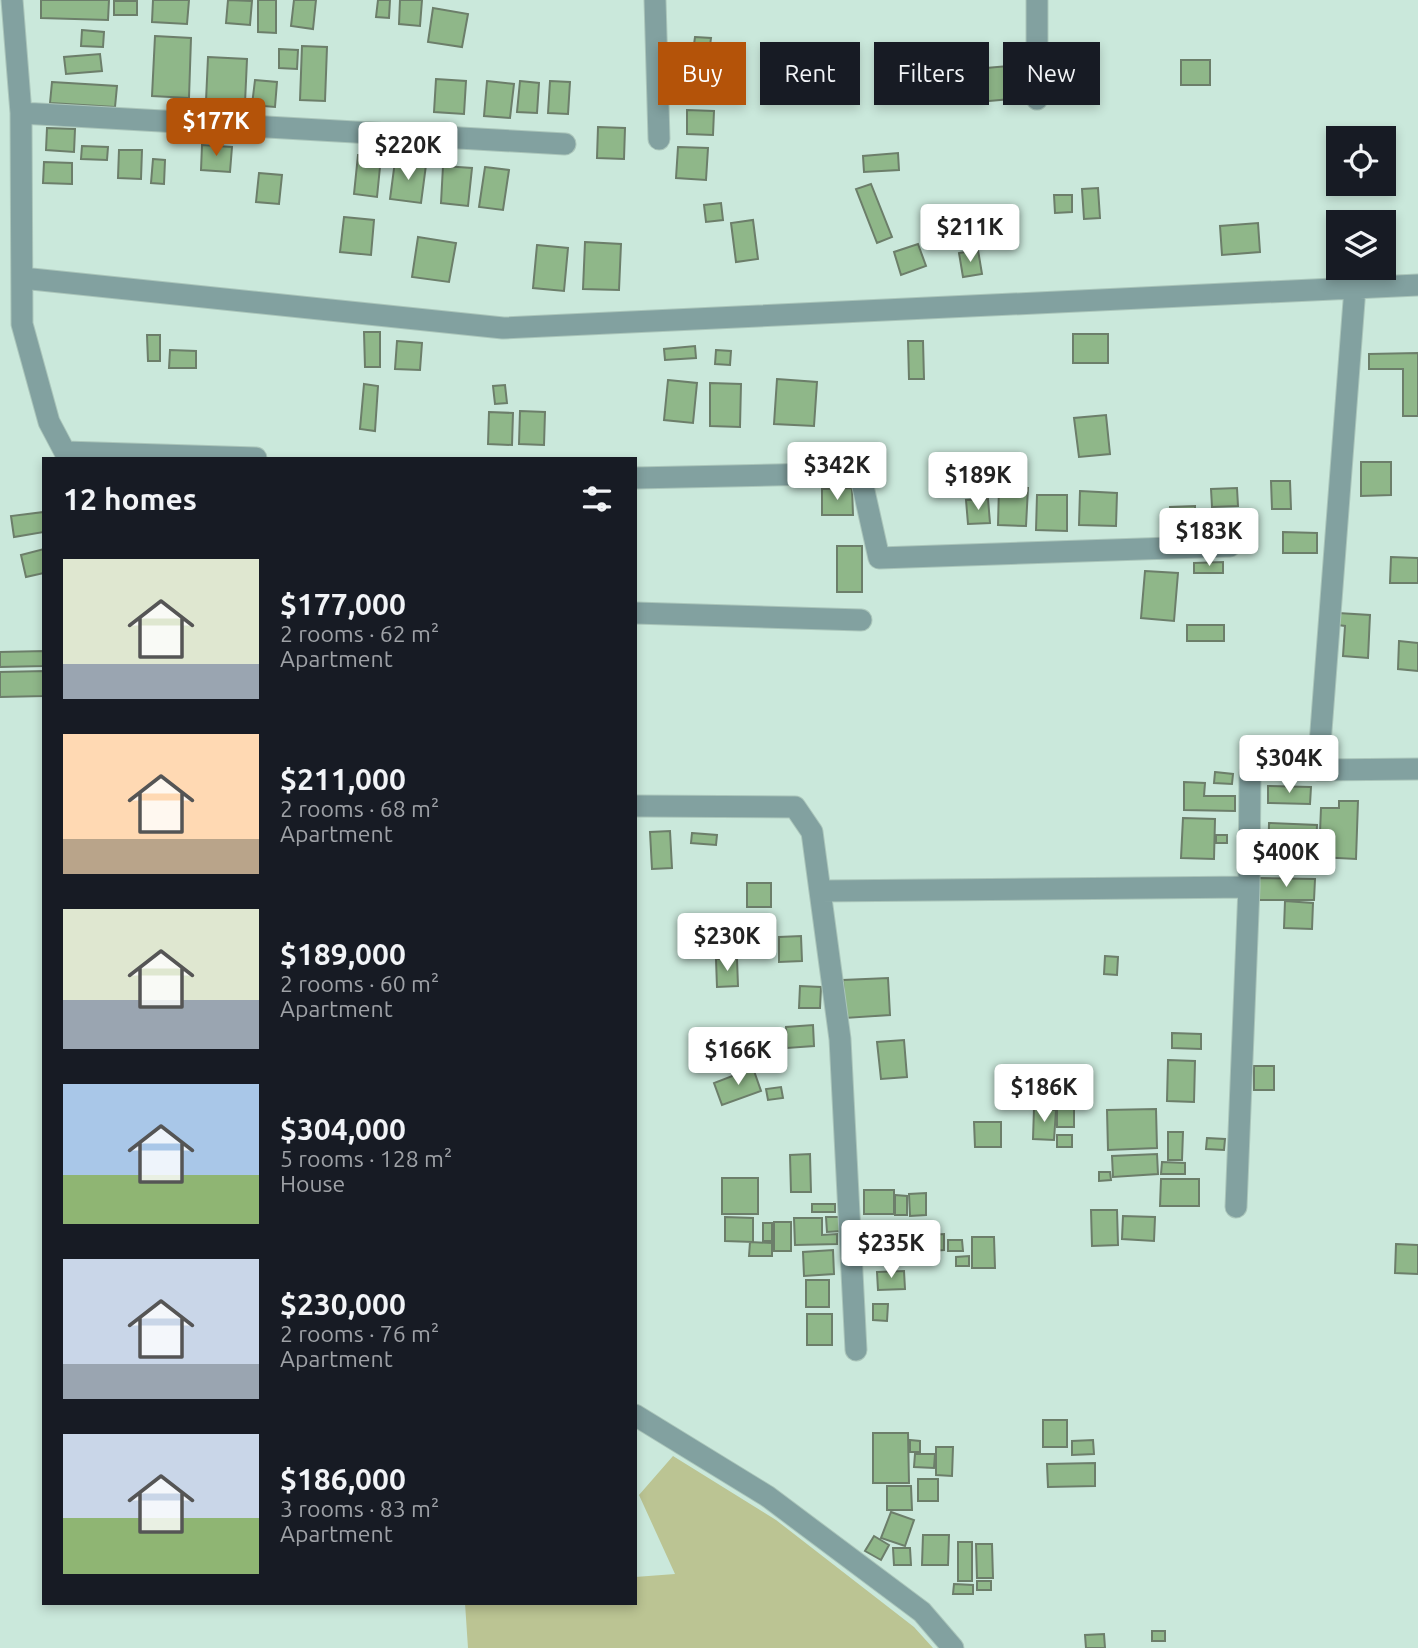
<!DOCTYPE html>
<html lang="en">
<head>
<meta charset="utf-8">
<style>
	body { margin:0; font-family:Ubuntu,sans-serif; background:#20242c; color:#f1f3f6; height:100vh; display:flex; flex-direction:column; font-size:26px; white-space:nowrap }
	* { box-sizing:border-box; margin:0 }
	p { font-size:23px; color:#9ea1a6 }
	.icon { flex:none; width:38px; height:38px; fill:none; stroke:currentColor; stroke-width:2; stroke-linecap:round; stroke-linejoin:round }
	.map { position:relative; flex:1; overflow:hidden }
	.drawer { position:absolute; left:42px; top:457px; width:595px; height:1148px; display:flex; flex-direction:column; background:#171b24; border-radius:0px; box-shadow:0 4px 10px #0003 }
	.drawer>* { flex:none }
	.top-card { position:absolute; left:658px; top:42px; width:654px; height:63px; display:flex; gap:14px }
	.buttons { position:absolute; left:1326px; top:126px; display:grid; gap:14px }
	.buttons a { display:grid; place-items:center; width:70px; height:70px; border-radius:0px; background:#171b24; box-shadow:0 4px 10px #0003; font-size:35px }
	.price { position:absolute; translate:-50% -60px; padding:0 16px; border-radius:7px; background:#fff; color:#222; font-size:23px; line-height:46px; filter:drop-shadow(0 2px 4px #0008) }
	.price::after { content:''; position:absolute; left:50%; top:42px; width:21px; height:16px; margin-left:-10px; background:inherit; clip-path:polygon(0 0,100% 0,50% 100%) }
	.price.current { background:#b45309; color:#fff }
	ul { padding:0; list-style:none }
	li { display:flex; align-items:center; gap:21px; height:175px; padding:0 21px }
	li span { display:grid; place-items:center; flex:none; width:196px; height:140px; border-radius:0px; color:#555 }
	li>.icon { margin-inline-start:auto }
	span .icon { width:84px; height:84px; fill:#fffc; stroke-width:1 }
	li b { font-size:30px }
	h2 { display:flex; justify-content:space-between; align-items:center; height:84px; padding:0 21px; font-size:30px }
	.tag { padding:0 24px; border-radius:0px; background:#171b24; box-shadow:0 4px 10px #0003; font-size:24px; line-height:63px }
	.tag.current { background:#b45309; color:#fff }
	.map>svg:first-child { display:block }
	.green { fill:#bbc493 }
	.building { fill:#8fb789; stroke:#6c7e6a; stroke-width:2 }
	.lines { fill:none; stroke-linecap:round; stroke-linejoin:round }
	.minor-casing { stroke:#aac5ba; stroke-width:23 }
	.minor { stroke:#82a1a0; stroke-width:21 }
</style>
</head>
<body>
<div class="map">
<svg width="1418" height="1648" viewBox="0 0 1418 1648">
	<rect width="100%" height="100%" fill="#cae8db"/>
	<!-- green -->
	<path class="green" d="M673,1456L776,1520L914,1627L933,1648H468L465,1603H635V1577L675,1574L639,1495Z"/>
	<!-- building -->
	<path class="building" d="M41,0H109L108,20L41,18Z
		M153,0H189L187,24L152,22Z
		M228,0L252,1L250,25L226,23Z
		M258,0H276V33L258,32Z
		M294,0H316L313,29L291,26Z
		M378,0H390L389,18L376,17Z
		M400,0H422L420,26L399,24Z
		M114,1H137V15H114Z
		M433,8L468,14L462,47L428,42Z
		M82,30L104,32L103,47L81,46Z
		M155,36L191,38L189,98L152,96Z
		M695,37L711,38L708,61L692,59Z
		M302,46L327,47L325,101L300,100Z
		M279,49L298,50L297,69L279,68Z
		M100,54L102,71L66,74L64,57Z
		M208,57L247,59L245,103L206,101Z
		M1181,60H1210V85H1181Z
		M1008,66L1011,99L978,102L975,69Z
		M436,79L466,81L464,114L434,112Z
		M255,80L277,82L275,107L252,105Z
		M487,81L514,84L510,118L484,116Z
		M520,81L539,83L537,113L517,112Z
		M550,81L570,82L568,114L548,113Z
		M52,82L117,86L115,107L50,103Z
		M687,110L714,111L713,135L687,134Z
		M598,127L625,128L624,159L597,158Z
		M47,128L75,129L74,152L46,150Z
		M202,145L232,147L230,172L201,170Z
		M82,146L108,147L107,160L81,159Z
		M678,147L708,148L706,180L676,178Z
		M119,150H142L141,179L118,178Z
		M898,153L899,170L864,172L863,156Z
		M358,155L381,157L377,197L354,194Z
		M153,159L165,160L164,184L151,183Z
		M395,161L426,165L421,203L390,199Z
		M44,162L72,163V184L43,183Z
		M443,166L472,168L468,206L441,203Z
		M485,167L509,170L503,210L479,207Z
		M259,173L282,175L279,204L256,202Z
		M871,184L892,237L877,243L856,189Z
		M1098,188L1100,218L1084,219L1082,189Z
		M1054,195H1072V212L1055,213Z
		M721,203L723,220L706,222L704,205Z
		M344,217L374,220L371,255L340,252Z
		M753,220L758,259L736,262L731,223Z
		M1258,223L1260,252L1222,255L1220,226Z
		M418,237L456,243L449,282L412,277Z
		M585,242L621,244L619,290L583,289Z
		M918,244L926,266L901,275L894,252Z
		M537,245L568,248L564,291L533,288Z
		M978,250L982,274L963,277L959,253Z
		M364,332H380V367H365Z
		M1073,334H1108V363H1073Z
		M147,335H160V361H148Z
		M397,341L422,343L420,370L395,369Z
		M908,341H923L924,379H909Z
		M695,346L696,358L665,360L664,349Z
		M170,350L196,351V368H169Z
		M716,350L731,351L730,365L715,364Z
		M1418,353V416H1403V369H1369V354Z
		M777,379L817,382L814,426L774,424Z
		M668,380L697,383L693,423L664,420Z
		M710,383L741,384L740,427L710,426Z
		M364,384L378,386L375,431L360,429Z
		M505,385L507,403L495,404L493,386Z
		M520,411L545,412L544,445L519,444Z
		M489,412L513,413L512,445L488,444Z
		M1106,415L1110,454L1079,457L1074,418Z
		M1361,462H1391V495L1361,496Z
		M1271,481H1290L1291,509H1272Z
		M999,487L1028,488L1026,526L998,525Z
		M852,488L853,515H822V489Z
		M1237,488L1238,506L1212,507L1211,489Z
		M1080,491L1117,493L1116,526L1079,525Z
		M1037,495H1067V531L1036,530Z
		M988,499L990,523L968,524L966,500Z
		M1195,506V519L1171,520L1170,507Z
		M44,512V532L14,537L11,516Z
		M1283,532L1317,533V553H1283Z
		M837,546H862V592H837Z
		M44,549V573L26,577L21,555Z
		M1391,557L1418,558V583H1390Z
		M1223,562V573H1194V563Z
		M1145,571L1178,573L1174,621L1141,618Z
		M1338,613L1370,615L1368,658L1343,656L1345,626L1337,625Z
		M1187,625H1224V641H1187Z
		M1399,641L1418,643V671L1398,669Z
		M44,651V666L0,667V652Z
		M44,671V696L0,697V672Z
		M1215,772L1233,774L1232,784L1214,783Z
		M1184,782L1205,783L1204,796H1235V811L1184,810Z
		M1268,786L1311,787L1310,804L1268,803Z
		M1339,801H1358L1356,859L1319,857L1321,808H1339Z
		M1183,818L1215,819L1214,859L1181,858Z
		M1269,823L1317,825L1315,873L1268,872Z
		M670,831L672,868L652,869L650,832Z
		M692,833L717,835L716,845L691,843Z
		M1216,835H1227V843H1216Z
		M1258,878L1315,879L1314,900H1257Z
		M747,883H771V907H747Z
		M1285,901L1313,903L1312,929L1284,928Z
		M801,936L802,961L779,962V937Z
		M1105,956L1118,957L1117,975L1104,974Z
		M716,959H737L738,986L717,987Z
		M888,978L890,1015L845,1018L843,980Z
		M800,986L821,987L820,1008H799Z
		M813,1025L814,1046L787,1048L786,1027Z
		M1172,1033L1201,1034V1049L1172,1048Z
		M904,1040L907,1077L881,1079L877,1042Z
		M1168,1060L1195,1061L1194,1102L1167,1101Z
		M1254,1066H1274V1090H1254Z
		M753,1068L761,1091L722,1105L714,1083Z
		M781,1087L783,1098L768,1100L766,1089Z
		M1057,1106H1074V1127H1057Z
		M1034,1108L1056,1110L1054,1140L1033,1139Z
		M1156,1109L1157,1148L1108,1150L1107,1110Z
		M974,1122H1001V1147H975Z
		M1168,1132H1183L1182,1160H1168Z
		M1057,1135H1072V1147H1057Z
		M1207,1138L1225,1139L1224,1150L1206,1149Z
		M810,1154L811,1192H791L790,1155Z
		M1157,1154L1158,1174L1113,1177L1112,1156Z
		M1162,1162L1185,1163V1174H1161Z
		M1099,1172H1110L1111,1180L1099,1181Z
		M722,1178H758V1214H722Z
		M1161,1179H1199V1206H1160Z
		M864,1190H894V1214H864Z
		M926,1193V1215L910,1216L909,1194Z
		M895,1195L907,1196V1215H895Z
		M812,1204H835V1212H812Z
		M1091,1210H1117L1118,1245L1092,1246Z
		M1123,1216L1155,1217L1154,1241L1122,1239Z
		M725,1217L753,1218V1242L725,1241Z
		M826,1217H840L841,1231L827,1232Z
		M794,1218H822V1235L837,1234V1244L795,1245Z
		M774,1222H791V1251H774Z
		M763,1223H772V1241H763Z
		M944,1234V1250L930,1251V1235Z
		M972,1237H994L995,1268H972Z
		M948,1240H962L963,1251H948Z
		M750,1242L772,1243V1256H749Z
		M1396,1244L1418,1245V1274L1395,1273Z
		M833,1250L834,1274L804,1276L803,1252Z
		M969,1256V1266H956V1257Z
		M904,1271L905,1289L878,1290L877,1272Z
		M806,1280H829V1307H806Z
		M873,1304H888L887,1321L873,1320Z
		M807,1314H832V1345H807Z
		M1043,1420H1067V1447H1043Z
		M873,1433H908L909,1483H873Z
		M910,1440L920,1441V1452H910Z
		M1093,1440L1094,1454L1072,1455V1441Z
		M936,1447H953L952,1476L936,1475Z
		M915,1454H935L934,1468L914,1467Z
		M1095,1463V1486L1048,1487L1047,1464Z
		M918,1479H938V1501H918Z
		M887,1486H911L912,1510H887Z
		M891,1512L914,1520L905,1546L881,1538Z
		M923,1535H949L948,1565H922Z
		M874,1536L889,1545L881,1560L865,1551Z
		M958,1542H972V1581H958Z
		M976,1544H992L993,1578H977Z
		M893,1548H910L911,1565H894Z
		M977,1581H991V1590H977Z
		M954,1584L973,1585V1594H953Z
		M1152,1631H1165V1641H1152Z
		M1104,1634L1105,1648H1086L1085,1635Z"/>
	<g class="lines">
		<!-- minor casing -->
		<g class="minor-casing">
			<path id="minor" d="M12,0L21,113L22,324L49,422L68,458
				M655,0L659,139
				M1037,0V99
				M21,113L565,144
				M22,278L503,328L1418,285
				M1355,288L1318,770L1418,769
				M65,452L256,458
				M635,478L860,473L879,558L1230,546
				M635,613L861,620
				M635,806L795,807L812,832L840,1039L856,1350
				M820,891L1249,887
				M1236,1207L1249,887L1250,774
				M635,1415L767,1496L922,1612L953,1648"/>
		</g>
		<!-- minor -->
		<use href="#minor" class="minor"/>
	</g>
</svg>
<div class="buttons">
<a><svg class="icon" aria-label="locate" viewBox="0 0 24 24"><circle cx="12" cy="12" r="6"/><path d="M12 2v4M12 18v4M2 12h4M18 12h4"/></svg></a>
<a><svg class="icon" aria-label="layers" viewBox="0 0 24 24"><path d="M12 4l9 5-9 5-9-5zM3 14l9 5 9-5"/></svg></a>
</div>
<b class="price current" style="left:216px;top:158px">$177K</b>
<b class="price" style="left:408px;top:182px">$220K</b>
<b class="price" style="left:970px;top:264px">$211K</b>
<b class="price" style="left:837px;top:502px">$342K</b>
<b class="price" style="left:978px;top:512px">$189K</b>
<b class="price" style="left:1209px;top:568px">$183K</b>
<b class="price" style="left:1289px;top:795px">$304K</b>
<b class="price" style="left:1286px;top:889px">$400K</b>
<b class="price" style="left:727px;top:973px">$230K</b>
<b class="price" style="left:738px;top:1087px">$166K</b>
<b class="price" style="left:1044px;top:1124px">$186K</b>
<b class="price" style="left:891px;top:1280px">$235K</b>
<div class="top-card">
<a class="tag current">Buy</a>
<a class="tag">Rent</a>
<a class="tag">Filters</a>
<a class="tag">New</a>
</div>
<section class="drawer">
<h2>12 homes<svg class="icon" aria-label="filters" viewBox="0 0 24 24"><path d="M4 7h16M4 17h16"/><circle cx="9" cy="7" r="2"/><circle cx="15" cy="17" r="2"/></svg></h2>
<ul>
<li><span style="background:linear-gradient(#dfe7d0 75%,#9aa5b1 0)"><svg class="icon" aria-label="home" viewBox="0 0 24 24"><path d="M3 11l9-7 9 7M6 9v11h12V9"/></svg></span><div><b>$177,000</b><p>2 rooms · 62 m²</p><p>Apartment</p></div></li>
<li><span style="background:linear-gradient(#ffd9b3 75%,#b9a48a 0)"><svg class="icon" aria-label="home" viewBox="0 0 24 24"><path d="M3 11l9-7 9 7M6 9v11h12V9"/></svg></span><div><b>$211,000</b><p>2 rooms · 68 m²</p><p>Apartment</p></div></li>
<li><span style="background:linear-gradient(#dfe7d0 65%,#9aa5b1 0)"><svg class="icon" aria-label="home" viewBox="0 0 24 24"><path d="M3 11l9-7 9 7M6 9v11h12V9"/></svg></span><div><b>$189,000</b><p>2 rooms · 60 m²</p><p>Apartment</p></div></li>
<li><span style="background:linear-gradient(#a9c7e8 65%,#8fb573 0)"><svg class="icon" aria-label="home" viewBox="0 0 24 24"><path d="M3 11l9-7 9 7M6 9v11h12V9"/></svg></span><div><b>$304,000</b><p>5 rooms · 128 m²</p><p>House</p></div></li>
<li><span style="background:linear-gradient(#c9d6e8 75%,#9aa5b1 0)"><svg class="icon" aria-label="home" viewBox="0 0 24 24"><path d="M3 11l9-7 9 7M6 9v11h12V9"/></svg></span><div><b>$230,000</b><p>2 rooms · 76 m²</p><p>Apartment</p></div></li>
<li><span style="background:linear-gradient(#c9d6e8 60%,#8fb573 0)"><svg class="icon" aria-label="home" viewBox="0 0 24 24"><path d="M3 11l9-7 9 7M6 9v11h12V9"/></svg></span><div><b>$186,000</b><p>3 rooms · 83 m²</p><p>Apartment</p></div></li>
</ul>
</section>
</div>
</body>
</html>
